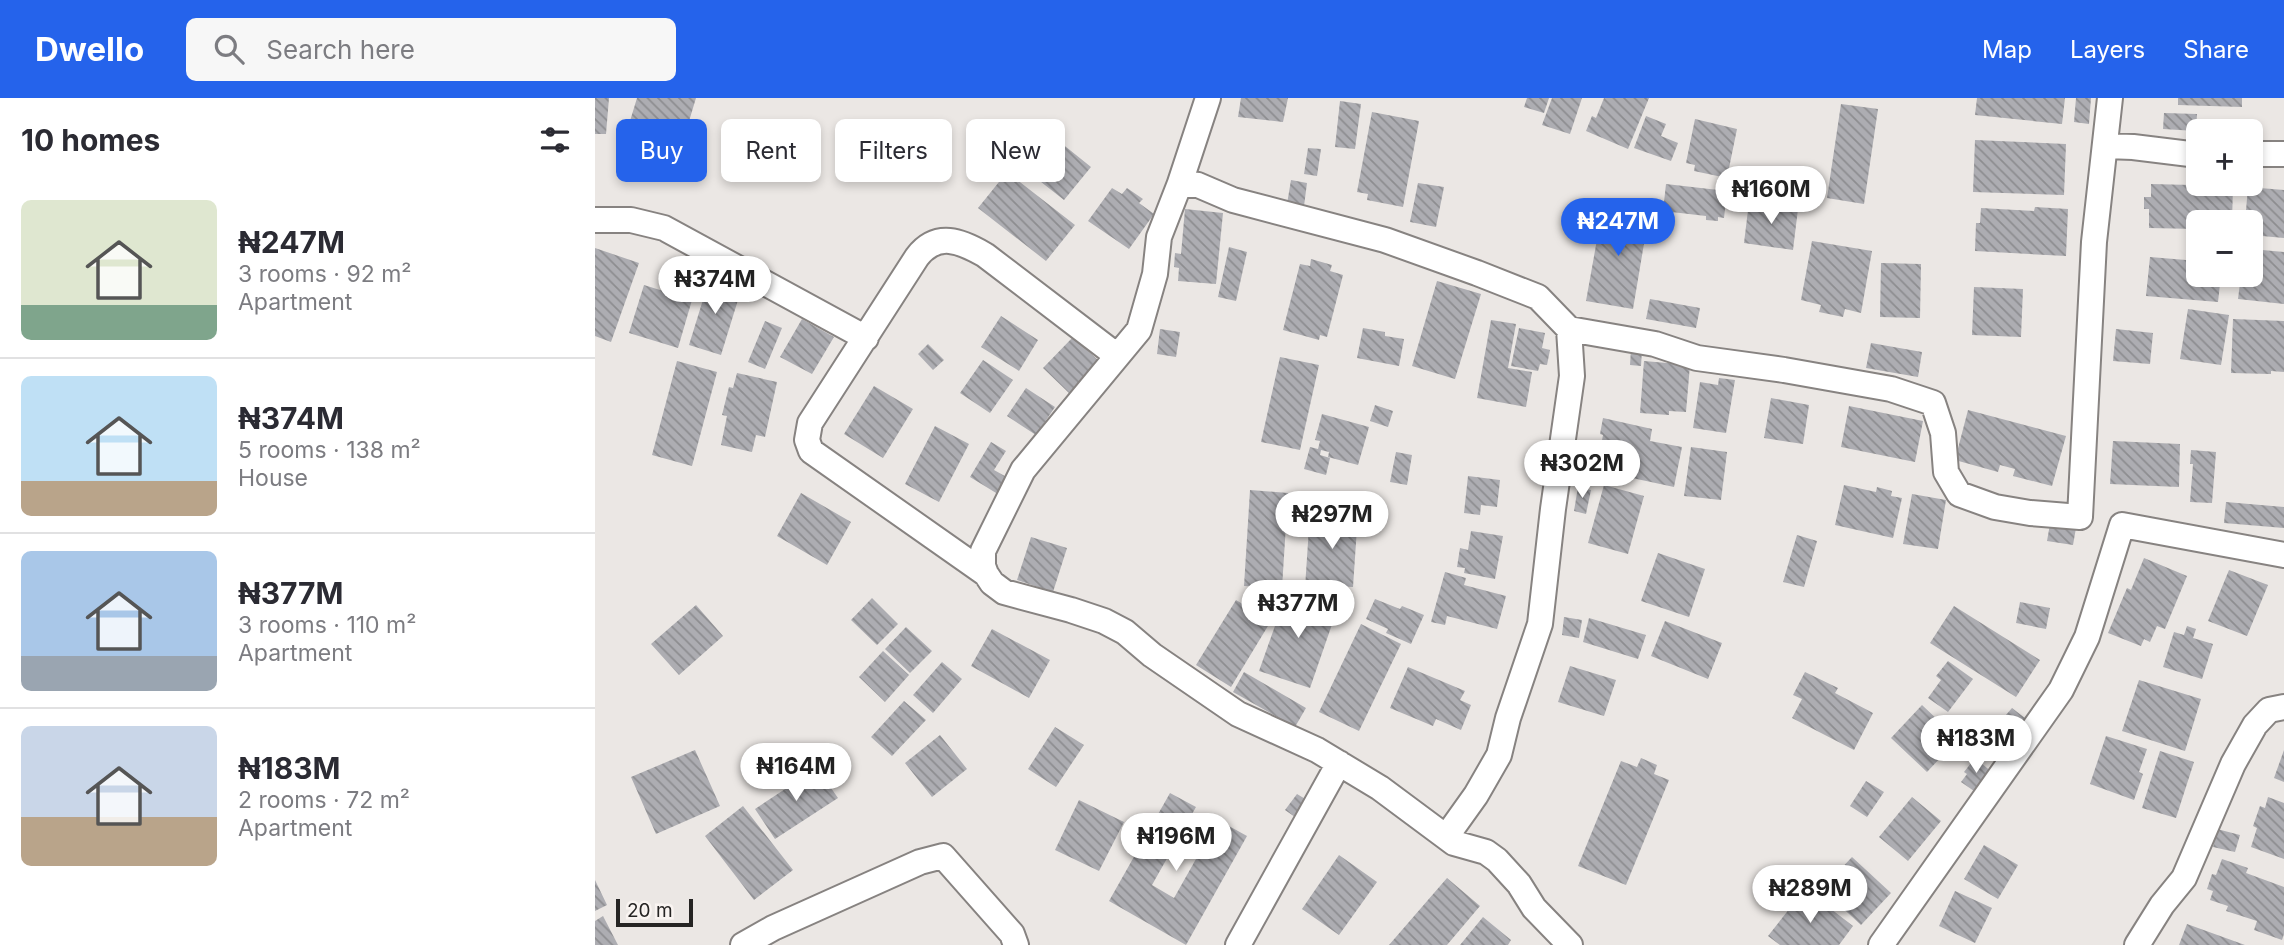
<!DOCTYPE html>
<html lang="en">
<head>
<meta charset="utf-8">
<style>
	body { margin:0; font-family:Inter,sans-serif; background:#f7f7f7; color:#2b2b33; height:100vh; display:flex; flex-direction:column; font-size:26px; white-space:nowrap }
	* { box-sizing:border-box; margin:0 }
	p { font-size:23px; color:#7c7c81 }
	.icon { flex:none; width:38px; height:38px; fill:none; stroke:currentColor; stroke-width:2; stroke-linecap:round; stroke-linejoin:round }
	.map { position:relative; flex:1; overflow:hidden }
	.drawer { display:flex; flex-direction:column; background:#fff; width:595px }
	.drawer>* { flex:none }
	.banner { position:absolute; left:21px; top:21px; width:665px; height:63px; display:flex; gap:14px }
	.controls { position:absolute; left:1591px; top:21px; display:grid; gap:14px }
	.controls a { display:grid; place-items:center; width:77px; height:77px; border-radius:10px; background:#fff; box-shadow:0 4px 10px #0003; font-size:35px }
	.scale { position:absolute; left:21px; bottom:18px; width:77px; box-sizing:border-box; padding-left:7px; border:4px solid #252423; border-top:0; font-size:19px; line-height:24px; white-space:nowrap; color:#252423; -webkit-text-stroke:5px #f9f4f1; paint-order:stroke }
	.price { position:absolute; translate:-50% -60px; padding:0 16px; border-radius:24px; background:#fff; color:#222; font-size:23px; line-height:46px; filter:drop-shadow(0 2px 4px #0008) }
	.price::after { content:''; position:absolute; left:50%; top:42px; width:21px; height:16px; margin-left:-10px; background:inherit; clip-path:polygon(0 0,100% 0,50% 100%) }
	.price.current { background:#2563eb; color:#fff }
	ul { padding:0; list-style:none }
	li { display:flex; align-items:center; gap:21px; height:175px; padding:0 21px }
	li+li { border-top:2px solid #e1e1e2 }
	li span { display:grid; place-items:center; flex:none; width:196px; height:140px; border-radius:10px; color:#555 }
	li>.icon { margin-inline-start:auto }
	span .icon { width:84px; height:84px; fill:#fffc; stroke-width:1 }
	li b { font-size:30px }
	h2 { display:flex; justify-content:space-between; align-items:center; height:84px; padding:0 21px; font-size:30px }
	.tag { padding:0 24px; border-radius:10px; background:#fff; box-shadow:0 4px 10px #0003; font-size:24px; line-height:63px }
	.tag.current { background:#2563eb; color:#fff }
	header { display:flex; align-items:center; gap:42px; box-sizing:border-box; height:98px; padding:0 35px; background:#2563eb; color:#fff }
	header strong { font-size:33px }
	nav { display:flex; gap:38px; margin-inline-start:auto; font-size:24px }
	.search { width:490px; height:63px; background:#f7f7f7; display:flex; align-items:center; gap:18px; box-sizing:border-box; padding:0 24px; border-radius:10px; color:#7c7c81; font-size:26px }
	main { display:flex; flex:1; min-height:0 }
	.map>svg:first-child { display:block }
	.building { fill:url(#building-back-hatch) }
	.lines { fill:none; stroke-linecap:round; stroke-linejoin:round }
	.minor-casing { stroke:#878381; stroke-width:28 }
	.minor { stroke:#fff; stroke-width:24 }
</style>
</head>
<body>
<header>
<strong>Dwello</strong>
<div class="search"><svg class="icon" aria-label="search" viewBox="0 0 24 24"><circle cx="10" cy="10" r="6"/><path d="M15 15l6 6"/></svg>Search here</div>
<nav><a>Map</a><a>Layers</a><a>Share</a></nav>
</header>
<main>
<section class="drawer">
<h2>10 homes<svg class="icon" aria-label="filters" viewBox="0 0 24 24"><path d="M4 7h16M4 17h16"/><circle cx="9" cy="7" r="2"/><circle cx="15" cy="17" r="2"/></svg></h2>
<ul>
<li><span style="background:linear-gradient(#dfe7d0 75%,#7fa58c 0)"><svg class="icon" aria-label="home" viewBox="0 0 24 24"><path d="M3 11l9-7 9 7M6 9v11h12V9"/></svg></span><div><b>₦247M</b><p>3 rooms · 92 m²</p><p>Apartment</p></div></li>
<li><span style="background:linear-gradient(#bfe0f5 75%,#b9a48a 0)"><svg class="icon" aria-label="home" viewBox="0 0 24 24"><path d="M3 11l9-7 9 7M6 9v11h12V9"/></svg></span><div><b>₦374M</b><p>5 rooms · 138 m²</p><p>House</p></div></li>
<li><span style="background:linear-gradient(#a9c7e8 75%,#9aa5b1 0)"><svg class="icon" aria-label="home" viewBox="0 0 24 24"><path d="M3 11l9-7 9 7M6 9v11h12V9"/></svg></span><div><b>₦377M</b><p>3 rooms · 110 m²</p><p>Apartment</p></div></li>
<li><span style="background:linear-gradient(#c9d6e8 65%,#b9a48a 0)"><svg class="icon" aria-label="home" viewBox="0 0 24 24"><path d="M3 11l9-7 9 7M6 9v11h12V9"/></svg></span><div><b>₦183M</b><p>2 rooms · 72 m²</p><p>Apartment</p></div></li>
</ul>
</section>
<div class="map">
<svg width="1689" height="847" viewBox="0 0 1689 847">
	<defs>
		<pattern id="building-back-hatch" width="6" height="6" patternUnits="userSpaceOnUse" patternTransform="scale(1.75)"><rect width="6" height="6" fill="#adadb2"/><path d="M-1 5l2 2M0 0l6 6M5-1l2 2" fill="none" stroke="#8d8d90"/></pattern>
	</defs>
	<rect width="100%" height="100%" fill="#ebe7e4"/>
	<!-- building -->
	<path class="building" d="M0,0H14L11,36H0Z
		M42,0H101L79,73L25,56Z
		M646,0H693L688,24L643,19Z
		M932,0H954L949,15L929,9Z
		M957,0H987L975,36L947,27Z
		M1009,0H1054L1033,51L991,33L997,18L1001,20Z
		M1382,0H1470L1467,26L1380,17Z
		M1481,0H1496L1494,26L1479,24Z
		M1583,0H1647V9L1583,7Z
		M745,3L766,6L760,51L740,49Z
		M1246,6L1283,11L1269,106L1232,100Z
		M777,14L824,23L808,109L772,102L773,96L762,94Z
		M1569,15L1602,16L1601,33L1568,31Z
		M1051,18L1071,26L1066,38L1083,45L1076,63L1039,50Z
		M1100,21L1142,31L1132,80L1099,73L1100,67L1091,65Z
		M445,28L496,69L469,102L418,62Z
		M1380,42L1471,46L1469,97L1378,94Z
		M713,50L726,51L722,78L709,76Z
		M412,74L480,127L451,163L383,110Z
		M696,82L712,85L709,108L692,106Z
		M823,85L849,89L841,129L815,124Z
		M1071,86L1132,93L1129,120L1123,119V123L1111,122V118L1068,113Z
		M1556,86L1638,88L1637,124H1603V131L1554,130V111H1549V99H1556Z
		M1653,89L1689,92V140L1656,137V124H1650Z
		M517,90L527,96L532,90L548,101L544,105L559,116L534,151L493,123Z
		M1154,104L1203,111L1198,152L1149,145Z
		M1008,108L1054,116L1038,211L991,203Z
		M1440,109L1473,111L1471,158L1380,153L1381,125H1385L1386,110L1439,113Z
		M590,111L628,115L621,186L583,183L584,170L579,169L580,155L586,156Z
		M1217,143L1277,153L1266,215L1250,211L1248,219L1224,214L1226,207L1206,202Z
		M634,149L652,154L641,203L623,199Z
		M0,150L44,165L16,244L0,238Z
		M1656,151L1689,154V206L1643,201L1646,177H1656Z
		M1555,159L1603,163V177H1626L1623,204L1551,198Z
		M716,161L737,167L735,173L748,177L732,239L725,237L724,242L688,232L705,166L715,168Z
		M1286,165L1326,166L1325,220L1285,219Z
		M115,179L147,189L126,257L94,247Z
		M842,183L886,196L860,281L817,268Z
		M49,187L97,202L83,250L34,235Z
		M1379,189L1428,191L1426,239L1377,237Z
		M1055,201L1105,210L1101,230L1051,221Z
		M1593,211L1634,217L1626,267L1585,261Z
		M406,218L443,242L424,273L386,249Z
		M207,221L239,239L217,276L185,259Z
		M1638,221L1689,223V274L1676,273V276L1636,275Z
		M896,222L921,226L913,270L937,274L931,309L882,300Z
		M170,223L187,230L170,271L153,264Z
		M768,230L790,234V238L809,241L804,268L762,260Z
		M924,230L950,235L947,250L955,252L952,267L945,266L943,273L916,268Z
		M565,231L585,234L581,259L562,256Z
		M1521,231L1558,235L1555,266L1518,263Z
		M478,239L505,264L475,296L448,270Z
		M1276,245L1327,254L1323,279L1271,270Z
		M333,246L349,262L338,272L323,256Z
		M1036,251L1047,252L1046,268L1035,267Z
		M685,259L724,267L705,352L666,344Z
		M388,262L418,282L395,315L365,295Z
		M82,263L122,274L97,368L57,357Z
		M1049,263L1095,267L1091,314L1074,313V317L1045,315Z
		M142,275L182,284L170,339L161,337L157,354L126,347L132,318L127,317L134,289L138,290Z
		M1124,280L1140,282L1131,335L1098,330L1105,284L1123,287Z
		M279,288L318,311L288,360L249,336Z
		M431,290L460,309L441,337L412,318Z
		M1176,300L1214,307L1208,346L1169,340Z
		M780,307L798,313L793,329L775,323Z
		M1254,308L1328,323L1320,364L1246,349Z
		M1373,312L1471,338L1457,388L1418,378L1420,371L1405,367L1403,374L1360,362Z
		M727,316L774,329L763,367L733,359L734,354L726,352L725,357L735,360L731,377L709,371L715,349L723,351L725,343L720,342Z
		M1008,320L1057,331L1055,343L1087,349L1079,389L1028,378L1029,375L1002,369L1008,337L1005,336Z
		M340,328L374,346L344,404L310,386Z
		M1518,343L1585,346L1584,389L1515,386Z
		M396,344L411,353L399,372L417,382L406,398L375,379Z
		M1096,349L1132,354L1126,402L1089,398Z
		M1596,352L1621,354L1617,405L1595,404L1598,366H1595Z
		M801,354L817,357L812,387L795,384Z
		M873,378L905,382L902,409L886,407L885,417L869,415Z
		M1009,387L1049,398L1033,456L993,445Z
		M1249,387L1281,394L1282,389L1297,393L1296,398L1307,400L1298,440L1240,427Z
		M983,389L996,392L991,416L979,413Z
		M655,392L693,395L687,490L649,488Z
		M206,395L256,424L232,467L182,438Z
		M1317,396L1351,402L1343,451L1308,446Z
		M1631,404L1689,409V430L1629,425Z
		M727,412L763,415L758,489L741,488L740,492L710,490L714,429L726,430Z
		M1455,426L1481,430L1478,447L1452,443Z
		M876,433L908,438L900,481L869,475L870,470L862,469L865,450L873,452Z
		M1202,437L1222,443L1209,489L1188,484Z
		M436,439L472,450L458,494L422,482Z
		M1063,455L1110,471L1094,519L1046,503Z
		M1549,460L1592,478L1570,531L1562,528L1555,544L1549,541L1546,548L1513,535L1532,490L1536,492Z
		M1634,472L1673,487L1652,538L1613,523Z
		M850,474L871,480L869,487L911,498L902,531L852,518L850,527L836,524Z
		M692,494L742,512L715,590L664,573Z
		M277,500L303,526L282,547L256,522Z
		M780,501L805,511L807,508L829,517L816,546L791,535L793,531L771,521Z
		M641,502L676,523L636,589L601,567Z
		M1425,504L1455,510L1451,531L1421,525Z
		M101,507L128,538L84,577L56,546Z
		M1359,508L1445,562L1421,599L1335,545Z
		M969,519L987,522L984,540L967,537Z
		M994,520L1051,537L1043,561L988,544Z
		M1070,523L1127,545L1113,581L1056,558Z
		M766,526L806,546L764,633L724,614Z
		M1592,528L1601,531L1598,540L1618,546L1607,581L1568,569L1579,534L1589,537Z
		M311,529L337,553L315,575L290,551Z
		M397,531L455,562L434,600L376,568Z
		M288,553L314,577L290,604L264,579Z
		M1353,563L1378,581L1353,614L1333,600L1346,582L1341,578Z
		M347,564L367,581L338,615L318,597Z
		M975,568L1021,582L1009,618L963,604Z
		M813,569L870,593L865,602L876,607L866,632L841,621L838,628L795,610Z
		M649,574L711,610L700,629L638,594Z
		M1210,574L1243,590L1240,595L1278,615L1259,652L1197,620L1207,601L1198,597Z
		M1544,582L1606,601L1590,653L1527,633Z
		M309,603L331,622L297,658L276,639Z
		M1327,607L1363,641L1332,674L1296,640Z
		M1417,610L1435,624L1429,632L1410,618Z
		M460,629L489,647L461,689L433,671Z
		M345,637L372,671L337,699L310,665Z
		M1511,638L1552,651L1544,674L1548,676L1539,702L1495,686Z
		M100,652L125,708L61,736L36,679Z
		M1689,652V684L1679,680Z
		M1565,653L1599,664L1581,720L1547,710Z
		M1046,660L1062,667L1059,676L1074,682L1031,787L983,768L1026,663L1042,669Z
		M1380,660L1398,675L1388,688L1385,686L1379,693L1366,684L1372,676L1369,674Z
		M222,670L243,700L180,741L160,711Z
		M1271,683L1289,694L1272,719L1255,708Z
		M575,695L601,709L557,787L579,800L623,722L652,738L591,847L514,803Z
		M702,696L712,702L700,719L690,712Z
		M1317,699L1346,723L1313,763L1284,739Z
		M1673,699L1689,705V761L1656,749L1662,730L1658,728L1665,708L1670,710Z
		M484,702L529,724L504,773L460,752Z
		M148,708L198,772L159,802L110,738Z
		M1622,731L1645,737L1640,754L1618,749Z
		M1389,747L1423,767L1403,801L1369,781Z
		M744,757L782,784L744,837L707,811Z
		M1257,759L1296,795L1266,827L1227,791Z
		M1627,761L1653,770L1651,775L1689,789V836L1687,842L1659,832L1662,823L1631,813L1633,808L1615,802L1618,793L1612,791L1617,776L1621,777Z
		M852,780L885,808L852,847H794Z
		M0,782L12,807L0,813Z
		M1360,793L1397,810L1380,845L1344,828Z
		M1206,796L1220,806L1223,801L1258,828L1244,847H1185L1173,838Z
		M8,818L23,847H0V823Z
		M888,819L916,842L913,847H865Z
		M1592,826L1650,847H1584Z"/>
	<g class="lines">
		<!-- minor casing -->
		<g class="minor-casing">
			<path id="minor" d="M1510,48L1538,49L1603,57
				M1656,56H1689
				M585,85L613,0
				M0,122H36L69,130L271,240
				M974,231L1060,246L1102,260L1189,272L1296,291L1338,305L1348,335L1351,374L1364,396L1400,409L1435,415L1485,419L1499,144L1515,0
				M391,476L216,353L212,342L215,325L322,159C342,133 366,143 390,157L521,257
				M851,739L881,697L904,657L913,620L945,526L958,411L977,278L974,231L943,199L882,175L790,142L638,102L603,87L585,85L564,139L560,176L544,232L428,372L388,453V468L391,476L397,485L409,494L476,512L509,523L530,534L557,557L643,616L722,652L785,690L859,745L891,754L902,762L924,786L939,810L975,847
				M148,847L178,830L325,764L348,758L417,836L421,847
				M643,847L744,665
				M1286,847L1466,592L1492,539L1527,427L1689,457
				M1542,847L1567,807L1589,780L1638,666L1660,627L1674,612L1689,609"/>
		</g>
		<!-- minor -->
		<use href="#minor" class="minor"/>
	</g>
</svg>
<div class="controls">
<a>+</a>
<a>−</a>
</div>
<div class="scale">20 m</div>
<b class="price" style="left:1176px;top:128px">₦160M</b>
<b class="price current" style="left:1023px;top:160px">₦247M</b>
<b class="price" style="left:120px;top:218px">₦374M</b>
<b class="price" style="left:987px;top:402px">₦302M</b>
<b class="price" style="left:737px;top:453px">₦297M</b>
<b class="price" style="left:703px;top:542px">₦377M</b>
<b class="price" style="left:1381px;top:677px">₦183M</b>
<b class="price" style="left:201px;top:705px">₦164M</b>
<b class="price" style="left:581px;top:775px">₦196M</b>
<b class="price" style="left:1215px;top:827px">₦289M</b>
<div class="banner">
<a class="tag current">Buy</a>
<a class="tag">Rent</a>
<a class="tag">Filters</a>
<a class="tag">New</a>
</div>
</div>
</main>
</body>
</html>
